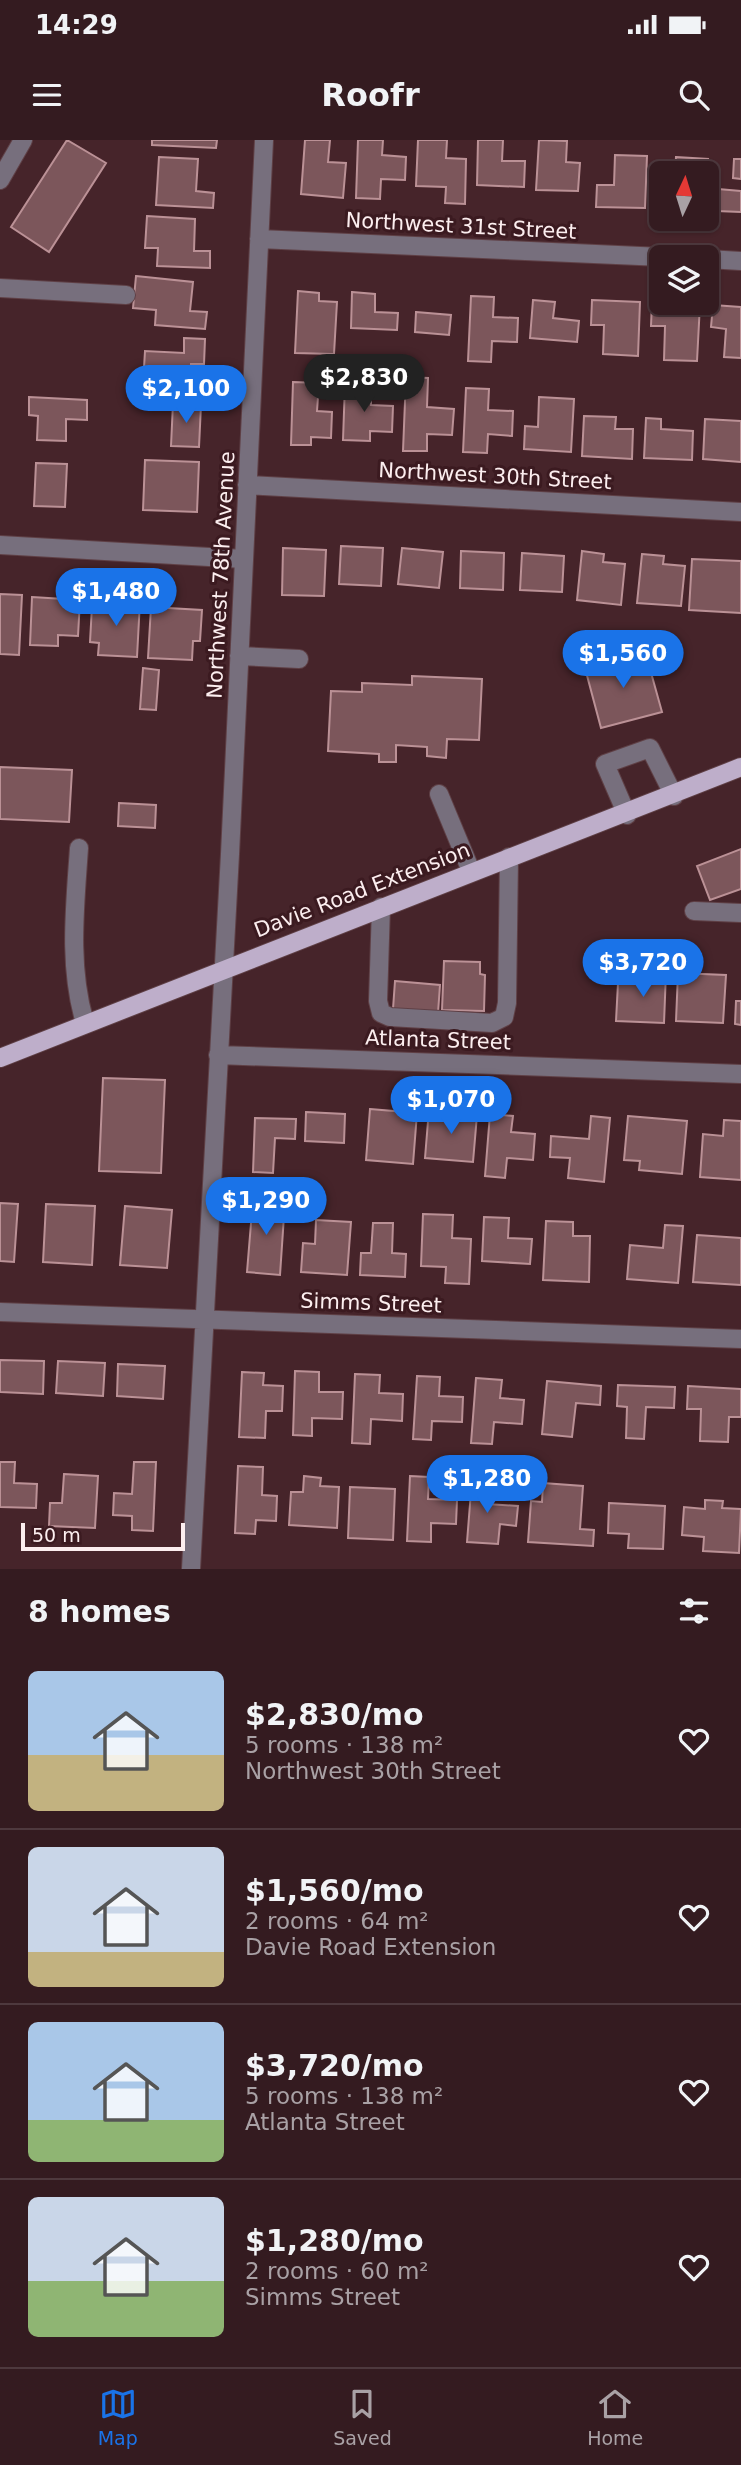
<!DOCTYPE html>
<html lang="en">
<head>
<meta charset="utf-8">
<style>
	body { margin:0; font-family:"DejaVu Sans",sans-serif; background:#3f282d; color:#f1f3f6; height:100vh; display:flex; flex-direction:column; font-size:26px; white-space:nowrap }
	* { box-sizing:border-box; margin:0 }
	p { font-size:23px; color:#a9a1a5 }
	.icon { flex:none; width:38px; height:38px; fill:none; stroke:currentColor; stroke-width:2; stroke-linecap:round; stroke-linejoin:round }
	.map { position:relative; height:1429px; overflow:hidden }
	.drawer { display:flex; flex-direction:column; background:#341b20; flex:1 }
	.drawer>* { flex:none }
	.needle { width:46px; rotate:4deg }
	.fabs { position:absolute; left:649px; top:21px; display:grid; gap:14px }
	.fabs a { display:grid; place-items:center; width:70px; height:70px; border-radius:10px; background:#341b20; box-shadow:0 2px 5px #0004,0 0 0 2px #4e393e; font-size:35px }
	.scale { position:absolute; left:21px; bottom:18px; width:164px; box-sizing:border-box; padding-left:7px; border:4px solid #fceeef; border-top:0; font-size:19px; line-height:24px; white-space:nowrap; color:#fceeef; -webkit-text-stroke:5px #3b1a20; paint-order:stroke }
	.price { position:absolute; translate:-50% -60px; padding:0 16px; border-radius:24px; background:#1a73e8; color:#fff; font-size:23px; line-height:46px; filter:drop-shadow(0 2px 4px #0008) }
	.price::after { content:''; position:absolute; left:50%; top:42px; width:21px; height:16px; margin-left:-10px; background:inherit; clip-path:polygon(0 0,100% 0,50% 100%) }
	.price.on { background:#222; color:#fff }
	ul { padding:0; list-style:none }
	li { display:flex; align-items:center; gap:21px; height:175px; padding:0 28px }
	li+li { border-top:2px solid #4e393e }
	li span { display:grid; place-items:center; flex:none; width:196px; height:140px; border-radius:10px; color:#555 }
	li>.icon { margin-inline-start:auto }
	span .icon { width:84px; height:84px; fill:#fffc; stroke-width:1 }
	li b { font-size:30px }
	h2 { display:flex; justify-content:space-between; align-items:center; height:84px; padding:0 28px; font-size:30px }
	.status { display:flex; justify-content:space-between; align-items:center; height:49px; padding:0 35px; background:#341b20; direction:ltr }
	.status svg { height:19px; fill:currentColor }
	header { display:flex; justify-content:space-between; align-items:center; height:91px; padding:0 28px; background:#341b20; font-size:32px; font-weight:700 }
	.tab-bar { display:flex; justify-content:space-around; align-items:center; height:98px; border-top:2px solid #4e393e; background:#341b20; font-size:19px; color:#a9a1a5 }
	.tab-bar a { display:grid; justify-items:center; gap:4px }
	.tab-bar .on { color:#1a73e8 }
	.map>svg:first-child { display:block }
	.building { fill:#7c565b; stroke:#bb9196; stroke-width:2 }
	.lines { fill:none; stroke-linecap:round; stroke-linejoin:round }
	.minor-casing { stroke:#5f4046; stroke-width:20 }
	.major-casing { stroke:#5f4046; stroke-width:20 }
	.minor { stroke:#776f7d; stroke-width:18 }
	.major { stroke:#beaeca; stroke-width:18 }
	.labels { text-anchor:middle; dominant-baseline:central; stroke-width:6; stroke-linejoin:round; paint-order:stroke }
	.street-label { font-size:21px; fill:#fceeef; stroke:#3b1a20 }
</style>
</head>
<body>
<div class="status"><b>14:29</b><svg viewBox="0 0 49 12"><path d="M0 12V9h3v3zM5 12V6h3v6zM10 12V3h3v9zM15 12V0h3v12zM26 1h20v11H26zM47 4h2v5h-2z"/></svg></div>
<header><svg class="icon" aria-label="menu" viewBox="0 0 24 24"><path d="M4 6h16M4 12h16M4 18h16"/></svg>Roofr<svg class="icon" aria-label="search" viewBox="0 0 24 24"><circle cx="10" cy="10" r="6"/><path d="M15 15l6 6"/></svg></header>
<div class="map">
<svg width="741" height="1429" viewBox="0 0 741 1429">
	<rect width="100%" height="100%" fill="#46242a"/>
	<!-- building -->
	<path class="building" d="M67,0L106,23L49,112L11,87Z
		M152,0H217L216,8L152,5Z
		M305,0H330L328,22L346,23L343,58L301,54Z
		M358,0H383L382,15L406,17L405,40L381,39L380,59L356,58Z
		M418,0H447L446,18L466,19L465,64L445,63L446,47L416,46Z
		M478,0H503L502,21H525L524,47L477,45Z
		M539,0L567,1L566,22L580,23L578,51L536,50Z
		M615,15L647,16L645,68L596,67L597,45H614Z
		M159,17L198,19L196,51L214,53L213,68L156,65Z
		M676,17L708,19L706,33H675Z
		M734,19H741V39L733,38Z
		M718,49L741,51V72L717,71Z
		M147,76L195,79L194,111H210V128L157,126L158,108H145Z
		M136,136L193,142L190,171L207,172L205,189L155,185L156,170L133,168Z
		M298,151L319,153V161L337,162L334,214L295,213Z
		M352,152L375,154V172L398,173L397,190L351,188Z
		M471,156L494,157L493,177L518,178L517,202L492,201L491,222L468,221Z
		M533,160L555,162L553,178L579,181L577,202L530,198Z
		M592,160L640,162L638,216L603,214L604,185H591Z
		M652,162L700,164L697,221L664,220L665,186H651Z
		M713,165L741,167V218L724,217L726,189L711,187Z
		M416,172L451,175L449,195L415,192Z
		M184,198L205,199L204,224H191L190,248L143,245L145,211L184,213Z
		M406,237L428,238L427,267L454,269L452,295L427,294V311H403Z
		M293,242L319,243L317,271L332,272L331,298L311,297V305H291Z
		M345,244L371,245V265L393,266L392,292L370,291V301L343,300Z
		M466,248L489,249L488,270L513,271L512,296L488,294L487,313L463,312Z
		M29,257L87,260V280L66,279V301L37,300L38,276L29,275Z
		M539,257L574,259L571,312L524,309L525,286L538,287Z
		M173,263L201,265L199,307L171,306Z
		M584,276L616,277L615,289H633L632,319L582,316Z
		M646,278L661,279V289L693,291L692,320L644,318Z
		M705,279L741,281V322L703,319Z
		M145,320L199,322L197,372L143,370Z
		M36,323L67,324L65,367L34,366Z
		M341,406L383,408L381,446L339,444Z
		M283,408L326,410L324,456L282,455Z
		M402,408L443,412L439,448L398,444Z
		M461,411L504,413L503,450L460,448Z
		M582,411L604,414L603,422L625,424L621,465L577,460Z
		M522,413L564,416L562,452L520,450Z
		M642,414L664,416L663,424L685,426L681,466L637,463Z
		M692,419L741,421V473L689,470Z
		M0,454L22,455L19,515L0,514Z
		M32,457L80,460L78,496L58,495V506L30,505Z
		M114,459L140,461L137,517L98,515L99,503L90,502L92,466L114,467Z
		M151,467L202,470L200,501H193L192,520L148,518Z
		M645,511L662,572L601,588L585,528Z
		M143,528L159,530L156,570L140,569Z
		M412,536L482,539L479,600L447,599L446,618L427,616V607L396,605V622H379V614L328,611L331,551L362,552V543L412,545Z
		M0,627L72,630L69,682L0,679Z
		M119,663L156,665L155,688L118,686Z
		M741,709V749L710,760L697,726Z
		M444,821L480,822V834L485,835L484,871L442,870Z
		M638,831L666,832L664,883L616,881L618,843H638Z
		M678,833L726,835L723,883L676,881Z
		M395,841L440,845L438,873L393,869Z
		M736,861H741V885L735,884Z
		M103,938L165,940L161,1033L99,1031Z
		M370,969L417,973L413,1024L366,1020Z
		M429,969L477,975L473,1022L425,1018Z
		M306,972L345,974L344,1003L305,1001Z
		M490,974L513,976L511,992L535,994L533,1020L507,1018L505,1038L485,1036Z
		M591,976L610,978L604,1042L568,1038L570,1018L550,1017L551,996L589,999Z
		M628,976L687,981L682,1034L639,1030L640,1021L624,1020Z
		M255,978L296,979L295,999L275,998L273,1033L253,1032Z
		M724,980L741,981V1040L700,1037L703,994L723,996Z
		M253,1059L285,1061L280,1135L247,1132Z
		M0,1063L18,1064L14,1122L0,1121Z
		M46,1064L95,1066L92,1125L43,1122Z
		M125,1066L172,1070L167,1128L120,1125Z
		M423,1074L453,1075L452,1098L471,1099L469,1144L445,1143L446,1127L421,1126Z
		M484,1077L509,1078L508,1098L532,1099L530,1124L482,1121Z
		M316,1080L351,1082L347,1135L301,1132L303,1103L315,1104Z
		M546,1081L573,1082V1096H590L589,1142L543,1140Z
		M373,1083H393L392,1113L406,1114L405,1137L360,1135L361,1113H371Z
		M665,1085L683,1086L678,1143L627,1139L630,1105L663,1108Z
		M697,1095L741,1098V1145L693,1142Z
		M0,1220L44,1221L43,1254L0,1252Z
		M58,1221L105,1223L103,1256L56,1253Z
		M118,1224L165,1226L163,1259L117,1256Z
		M295,1231L319,1232V1252H343L342,1279L312,1278V1296L293,1295Z
		M242,1232L264,1233L263,1245L283,1246L282,1271H266L265,1298L239,1297Z
		M355,1234L380,1235L379,1253L403,1254L402,1281L371,1279L370,1304L352,1303Z
		M417,1236L440,1237L439,1256L463,1257L462,1282L432,1281L431,1300L413,1299Z
		M476,1238L502,1240L500,1258L524,1260L522,1284L494,1282L492,1304L471,1303Z
		M547,1241L601,1246L600,1265L576,1263L572,1297L542,1294Z
		M618,1245L675,1247L674,1268L646,1267L644,1299L626,1298L627,1267L617,1266Z
		M688,1246L741,1249V1277H729L728,1302L700,1301L701,1269H687Z
		M0,1322H15L14,1343L37,1344L36,1368L0,1367Z
		M134,1322H156L153,1391L132,1390V1376L113,1375L114,1353L132,1354Z
		M238,1326L263,1327L262,1355L277,1356L276,1381L256,1380L255,1394L235,1393Z
		M64,1334L98,1336L95,1388L49,1386L50,1363H62Z
		M304,1336L321,1338L320,1346L339,1347L337,1388L289,1385L291,1352H303Z
		M410,1336L429,1337L428,1359L457,1360L456,1384L431,1383V1402L407,1401Z
		M472,1339L489,1340L487,1364L518,1366L516,1386L500,1384L498,1404L467,1402Z
		M543,1343L583,1346L580,1389L594,1390L593,1406L528,1402L531,1361L542,1362Z
		M350,1347L395,1349L393,1400L348,1398Z
		M705,1360L723,1361L722,1368L741,1369L739,1413L703,1411L704,1397L682,1395L684,1367L705,1369Z
		M609,1363L665,1366L663,1409L628,1408L629,1394L608,1393Z"/>
	<g class="lines">
		<!-- minor casing -->
		<g class="minor-casing">
			<path id="minor" d="M0,40L23,0
				M259,99L662,117
				M707,119L741,121
				M0,148L126,155
				M247,345L741,372
				M0,405L244,419
				M239,516L299,519
				M439,654L471,731
				M627,675L605,624L650,608L674,656
				M79,708C75,767 68,826 85,883
				M381,767L378,861L381,873L390,877L492,883L504,877L507,863L509,717
				M694,771L741,773
				M218,915L741,934
				M0,1172L741,1199
				M191,1429L230,714L264,0"/>
		</g>
		<!-- major casing -->
		<g class="major-casing">
			<path id="major" d="M0,918L741,627"/>
		</g>
		<!-- minor -->
		<use href="#minor" class="minor"/>
		<!-- major -->
		<use href="#major" class="major"/>
	</g>
	<g class="labels">
		<!-- street labels -->
		<g class="street-label">
			<text transform="translate(461 86) rotate(3)">Northwest 31st Street</text>
			<text transform="translate(495 336) rotate(3)">Northwest 30th Street</text>
			<text transform="translate(221 435) rotate(-87)">Northwest 78th Avenue</text>
			<text transform="translate(362 750) rotate(-21)">Davie Road Extension</text>
			<text transform="translate(438 900) rotate(2)">Atlanta Street</text>
			<text transform="translate(371 1163) rotate(2)">Simms Street</text>
		</g>
	</g>
</svg>
<div class="fabs">
<a><svg class="needle" viewBox="-14 -14 28 28"><path d="M0-13l5 13h-10z" fill="#e53935"/><path d="M0 13l5-13h-10z" fill="#a9a1a5"/></svg></a>
<a><svg class="icon" aria-label="layers" viewBox="0 0 24 24"><path d="M12 4l9 5-9 5-9-5zM3 14l9 5 9-5"/></svg></a>
</div>
<div class="scale">50 m</div>
<b class="price on" style="left:364px;top:274px">$2,830</b>
<b class="price" style="left:186px;top:285px">$2,100</b>
<b class="price" style="left:116px;top:488px">$1,480</b>
<b class="price" style="left:623px;top:550px">$1,560</b>
<b class="price" style="left:643px;top:859px">$3,720</b>
<b class="price" style="left:451px;top:996px">$1,070</b>
<b class="price" style="left:266px;top:1097px">$1,290</b>
<b class="price" style="left:487px;top:1375px">$1,280</b>
</div>
<section class="drawer">
<h2>8 homes<svg class="icon" aria-label="filters" viewBox="0 0 24 24"><path d="M4 7h16M4 17h16"/><circle cx="9" cy="7" r="2"/><circle cx="15" cy="17" r="2"/></svg></h2>
<ul>
<li><span style="background:linear-gradient(#a9c7e8 60%,#c2b280 0)"><svg class="icon" aria-label="home" viewBox="0 0 24 24"><path d="M3 11l9-7 9 7M6 9v11h12V9"/></svg></span><div><b>$2,830/mo</b><p>5 rooms · 138 m²</p><p>Northwest 30th Street</p></div><svg class="icon" aria-label="heart" viewBox="0 0 24 24"><path d="M12 20l-8-8c-3-5 5-10 8-4 3-6 11-1 8 4z"/></svg></li>
<li><span style="background:linear-gradient(#c9d6e8 75%,#c2b280 0)"><svg class="icon" aria-label="home" viewBox="0 0 24 24"><path d="M3 11l9-7 9 7M6 9v11h12V9"/></svg></span><div><b>$1,560/mo</b><p>2 rooms · 64 m²</p><p>Davie Road Extension</p></div><svg class="icon" aria-label="heart" viewBox="0 0 24 24"><path d="M12 20l-8-8c-3-5 5-10 8-4 3-6 11-1 8 4z"/></svg></li>
<li><span style="background:linear-gradient(#a9c7e8 70%,#8fb573 0)"><svg class="icon" aria-label="home" viewBox="0 0 24 24"><path d="M3 11l9-7 9 7M6 9v11h12V9"/></svg></span><div><b>$3,720/mo</b><p>5 rooms · 138 m²</p><p>Atlanta Street</p></div><svg class="icon" aria-label="heart" viewBox="0 0 24 24"><path d="M12 20l-8-8c-3-5 5-10 8-4 3-6 11-1 8 4z"/></svg></li>
<li><span style="background:linear-gradient(#c9d6e8 60%,#8fb573 0)"><svg class="icon" aria-label="home" viewBox="0 0 24 24"><path d="M3 11l9-7 9 7M6 9v11h12V9"/></svg></span><div><b>$1,280/mo</b><p>2 rooms · 60 m²</p><p>Simms Street</p></div><svg class="icon" aria-label="heart" viewBox="0 0 24 24"><path d="M12 20l-8-8c-3-5 5-10 8-4 3-6 11-1 8 4z"/></svg></li>
</ul>
</section>
<nav class="tab-bar">
<a class="on"><svg class="icon" aria-label="map" viewBox="0 0 24 24"><path d="M3 6l6-2 6 2 6-2v14l-6 2-6-2-6 2zM9 4v14M15 6v14"/></svg>Map</a>
<a><svg class="icon" aria-label="saved" viewBox="0 0 24 24"><path d="M7 4h10v16l-5-4-5 4z"/></svg>Saved</a>
<a><svg class="icon" aria-label="home" viewBox="0 0 24 24"><path d="M3 11l9-7 9 7M6 9v11h12V9"/></svg>Home</a>
</nav>
</body>
</html>
